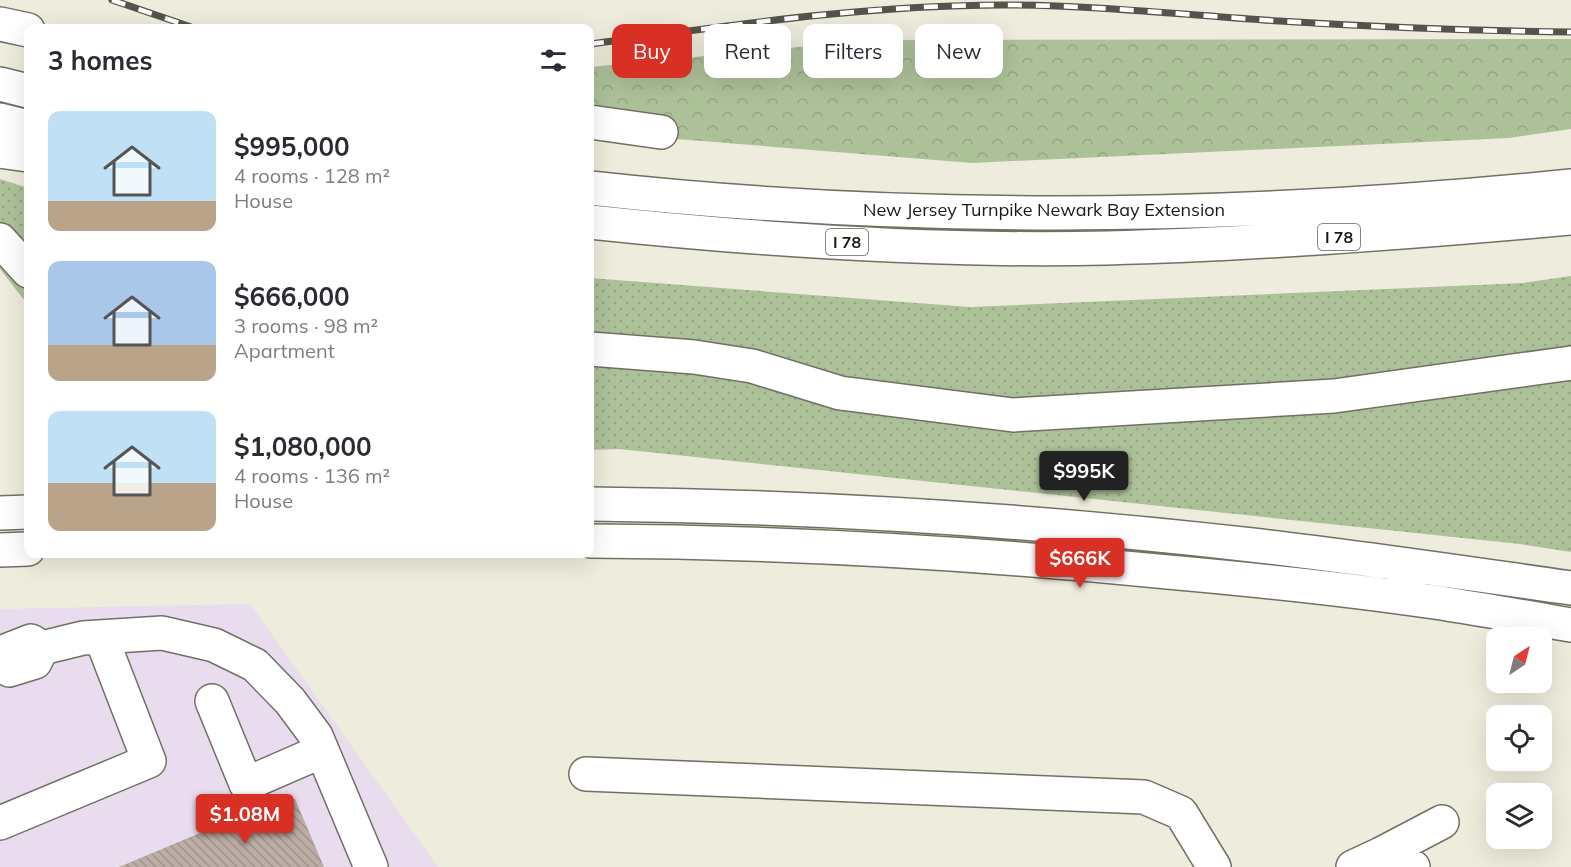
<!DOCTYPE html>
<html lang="en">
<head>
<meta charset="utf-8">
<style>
	body { margin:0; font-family:Mulish,sans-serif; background:#f7f7f7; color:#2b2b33; height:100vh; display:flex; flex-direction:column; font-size:22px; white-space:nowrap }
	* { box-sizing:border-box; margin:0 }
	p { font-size:20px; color:#7c7c81 }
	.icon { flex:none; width:33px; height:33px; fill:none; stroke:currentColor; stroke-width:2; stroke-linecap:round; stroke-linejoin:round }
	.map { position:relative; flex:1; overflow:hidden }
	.details { position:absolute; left:24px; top:24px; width:570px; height:534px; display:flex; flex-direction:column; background:#fff; border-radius:12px; box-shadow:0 6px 24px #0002 }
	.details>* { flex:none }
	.banner { position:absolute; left:612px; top:24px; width:570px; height:54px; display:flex; gap:12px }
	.needle { width:39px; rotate:35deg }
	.controls { position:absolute; left:1486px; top:627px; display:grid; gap:12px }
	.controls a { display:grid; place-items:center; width:66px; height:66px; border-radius:12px; background:#fff; box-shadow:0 6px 24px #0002; font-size:30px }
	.price { position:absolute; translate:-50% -51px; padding:0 14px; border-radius:6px; background:#d93025; color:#fff; font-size:20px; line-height:39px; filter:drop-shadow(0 2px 3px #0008) }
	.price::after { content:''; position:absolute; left:50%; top:36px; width:18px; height:14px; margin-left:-9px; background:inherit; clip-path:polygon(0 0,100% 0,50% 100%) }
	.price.active { background:#222; color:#fff }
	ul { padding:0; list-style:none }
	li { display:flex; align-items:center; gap:18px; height:150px; padding:0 24px }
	li span { display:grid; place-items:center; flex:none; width:168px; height:120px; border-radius:12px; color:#555 }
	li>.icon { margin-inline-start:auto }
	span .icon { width:72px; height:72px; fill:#fffc; stroke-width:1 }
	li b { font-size:26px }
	h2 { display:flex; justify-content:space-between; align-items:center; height:72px; padding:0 24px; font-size:26px }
	.pill { padding:0 21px; border-radius:12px; background:#fff; box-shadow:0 6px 24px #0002; font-size:21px; line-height:54px }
	.pill.active { background:#d93025; color:#fff }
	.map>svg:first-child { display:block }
	.industrial { fill:#e9dcef }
	.grass { fill:url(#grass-dots) }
	.forest { fill:url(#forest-crowns) }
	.building { fill:url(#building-back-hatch) }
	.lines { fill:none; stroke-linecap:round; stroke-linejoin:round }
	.minor-casing { stroke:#727062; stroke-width:36 }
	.highway-casing { stroke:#727062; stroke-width:36 }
	.minor { stroke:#fff; stroke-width:33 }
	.highway { stroke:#fff; stroke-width:33 }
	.rail-casing { stroke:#55544b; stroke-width:7 }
	.rail { stroke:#fff; stroke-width:4.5; stroke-dasharray:14; stroke-linecap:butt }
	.labels { text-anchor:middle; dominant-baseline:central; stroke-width:6; stroke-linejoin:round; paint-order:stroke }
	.shield { fill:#fff; stroke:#5e5d59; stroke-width:1.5 }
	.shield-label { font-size:16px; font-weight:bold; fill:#191812 }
	.street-label { font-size:18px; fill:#191812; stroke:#fff }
</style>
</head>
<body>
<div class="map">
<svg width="1571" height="867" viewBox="0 0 1571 867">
	<defs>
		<pattern id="grass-dots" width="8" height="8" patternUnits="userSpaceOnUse" patternTransform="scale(1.5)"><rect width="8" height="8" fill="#adc199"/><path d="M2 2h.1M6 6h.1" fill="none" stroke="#94a583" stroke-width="1.8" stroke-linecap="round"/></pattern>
		<pattern id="forest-crowns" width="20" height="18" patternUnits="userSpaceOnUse" patternTransform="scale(1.5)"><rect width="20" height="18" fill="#adc199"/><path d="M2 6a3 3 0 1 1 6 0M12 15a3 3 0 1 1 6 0" fill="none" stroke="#94a583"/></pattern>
		<pattern id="building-back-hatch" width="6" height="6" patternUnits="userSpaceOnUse" patternTransform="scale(1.5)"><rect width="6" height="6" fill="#bcada5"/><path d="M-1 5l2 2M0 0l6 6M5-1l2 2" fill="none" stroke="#a1948d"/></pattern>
	</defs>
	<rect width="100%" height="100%" fill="#eeecdc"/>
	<!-- industrial -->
	<path class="industrial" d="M250,604L438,867H0V609Z"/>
	<!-- grass -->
	<path class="grass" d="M0,179L28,188V305L0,269Z
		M1571,276V552L1520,544L619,449L590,450V278L970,307L1523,283Z"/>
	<!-- forest -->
	<path class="forest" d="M1571,39V129L1509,138L972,163L615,134L590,97V67L872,40Z"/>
	<!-- building -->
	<path class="building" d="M295,799L324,867H119L219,825L221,830Z"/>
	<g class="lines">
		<!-- minor casing -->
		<g class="minor-casing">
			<path id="minor" d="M0,24L28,30
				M590,122L661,132
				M0,240L28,271
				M590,349L694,357L752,366L840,393L1013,415L1334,396L1571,363
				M590,504C811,506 1032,520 1252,545C1359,557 1465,573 1571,588
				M0,513L28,512
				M590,541C783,542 976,553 1168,572C1257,580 1346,589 1434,602C1480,609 1525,617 1571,625
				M0,550L28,549
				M42,648L83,638L162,633L214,645L255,665L290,701L316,736L371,867
				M0,657L3,652L31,641L42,648L35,662L9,670L0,664
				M212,701L246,784L322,751
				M586,774L1144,797L1181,813L1214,867
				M0,823L149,761L101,637
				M1381,854L1442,822
				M1353,867L1381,854L1413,867"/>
		</g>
		<!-- highway casing -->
		<g class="highway-casing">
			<path id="highway" d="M0,84L28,91
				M0,120L28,127
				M0,151L28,155
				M590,188C915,224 1246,219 1571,186
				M590,222C761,240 935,252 1107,248C1262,244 1417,232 1571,218"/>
		</g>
		<!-- minor -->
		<use href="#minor" class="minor"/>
		<!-- highway -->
		<use href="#highway" class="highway"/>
		<!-- rail casing -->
		<g class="rail-casing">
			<path id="rail" d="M112,0L194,28
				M590,44C727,26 864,5 1003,5C1095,5 1187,15 1279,21C1376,27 1474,31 1571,32"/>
		</g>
		<!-- rail -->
		<use href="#rail" class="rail"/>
	</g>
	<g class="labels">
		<!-- shield labels -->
		<g class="shield">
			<rect x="1318" y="224" width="42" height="26" rx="4.5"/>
			<rect x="826" y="229" width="42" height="26" rx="4.5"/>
		</g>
		<g class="shield-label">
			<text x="1339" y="237">I 78</text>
			<text x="847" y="242">I 78</text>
		</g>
		<!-- street labels -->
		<g class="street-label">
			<text x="1044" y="209">New Jersey Turnpike Newark Bay Extension</text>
		</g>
	</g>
</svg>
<div class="controls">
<a><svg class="needle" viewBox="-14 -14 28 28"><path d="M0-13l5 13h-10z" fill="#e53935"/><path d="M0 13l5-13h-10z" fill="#7c7c81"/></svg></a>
<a><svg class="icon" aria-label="locate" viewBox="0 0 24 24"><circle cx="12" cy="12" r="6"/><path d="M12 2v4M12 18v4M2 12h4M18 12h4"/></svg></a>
<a><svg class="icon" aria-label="layers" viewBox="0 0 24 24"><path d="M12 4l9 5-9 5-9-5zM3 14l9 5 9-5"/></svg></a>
</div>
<b class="price active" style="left:1084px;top:502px">$995K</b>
<b class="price" style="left:1080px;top:589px">$666K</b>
<b class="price" style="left:245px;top:845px">$1.08M</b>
<div class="banner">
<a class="pill active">Buy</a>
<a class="pill">Rent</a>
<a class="pill">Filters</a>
<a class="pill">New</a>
</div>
<section class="details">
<h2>3 homes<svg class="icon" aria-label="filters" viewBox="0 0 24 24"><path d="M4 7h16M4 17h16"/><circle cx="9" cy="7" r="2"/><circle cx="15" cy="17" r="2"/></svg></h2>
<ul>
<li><span style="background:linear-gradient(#bfe0f5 75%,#b9a48a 0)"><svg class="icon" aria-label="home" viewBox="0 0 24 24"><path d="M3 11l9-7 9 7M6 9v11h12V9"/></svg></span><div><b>$995,000</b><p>4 rooms · 128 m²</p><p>House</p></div></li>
<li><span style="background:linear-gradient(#a9c7e8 70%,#b9a48a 0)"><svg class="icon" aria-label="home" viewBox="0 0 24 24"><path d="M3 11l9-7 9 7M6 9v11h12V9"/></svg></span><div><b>$666,000</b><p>3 rooms · 98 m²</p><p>Apartment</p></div></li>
<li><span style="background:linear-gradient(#bfe0f5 60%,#b9a48a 0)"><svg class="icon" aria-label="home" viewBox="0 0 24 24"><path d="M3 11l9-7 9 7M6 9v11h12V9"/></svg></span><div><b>$1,080,000</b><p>4 rooms · 136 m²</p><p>House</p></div></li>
</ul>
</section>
</div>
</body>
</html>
